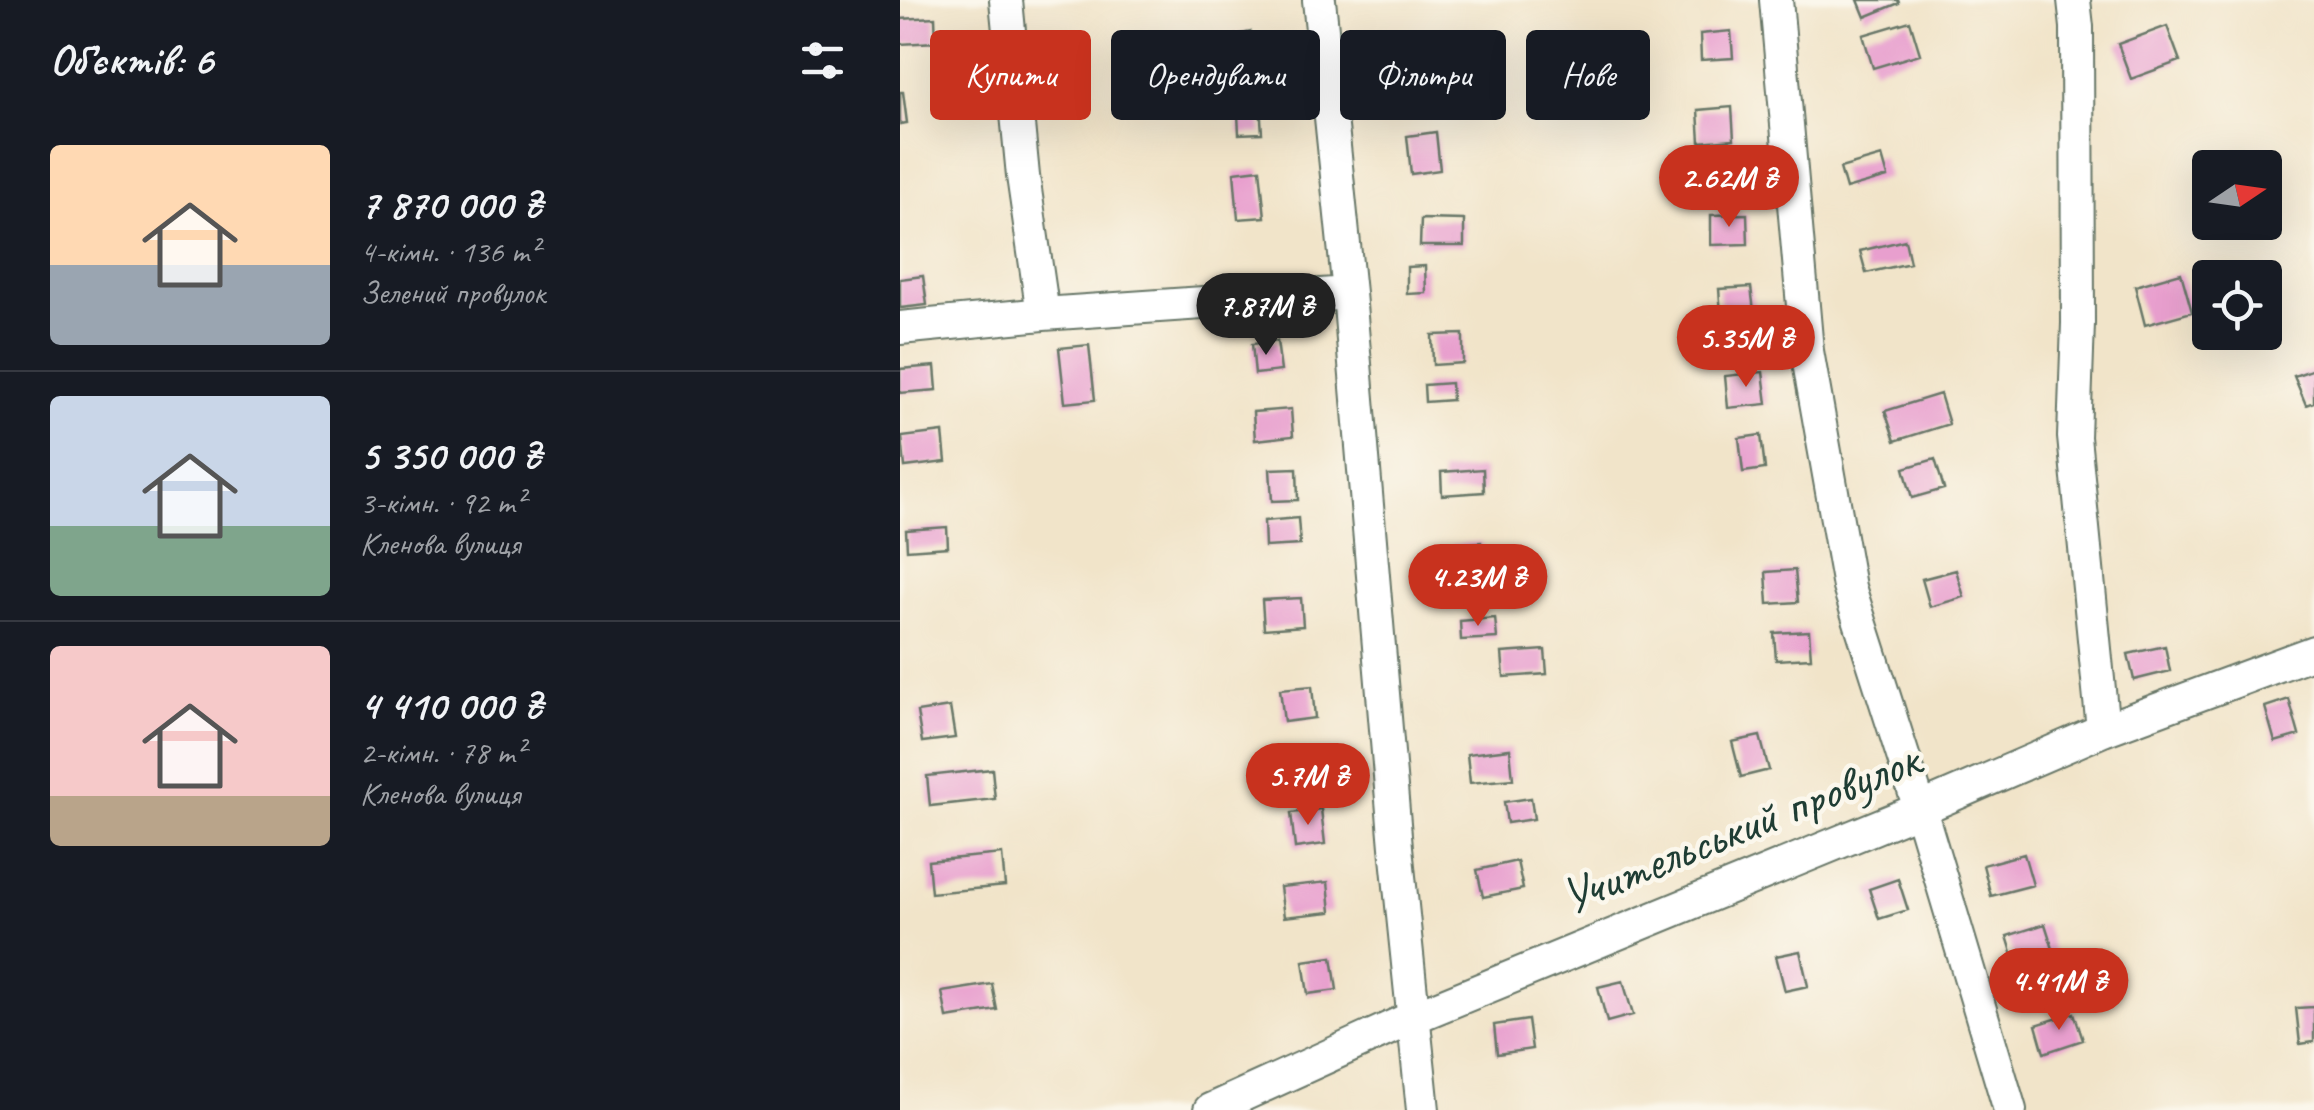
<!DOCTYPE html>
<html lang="uk">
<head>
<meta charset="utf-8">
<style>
	body { margin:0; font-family:Caveat,sans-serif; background:#20242c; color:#f1f3f6; height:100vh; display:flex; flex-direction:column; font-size:38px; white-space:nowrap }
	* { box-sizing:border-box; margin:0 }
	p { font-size:32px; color:#9ea1a6 }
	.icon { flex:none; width:55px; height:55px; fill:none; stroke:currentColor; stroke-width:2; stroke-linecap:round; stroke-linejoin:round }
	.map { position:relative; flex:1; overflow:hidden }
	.side { display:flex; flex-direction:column; background:#171b24; width:900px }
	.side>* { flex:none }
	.top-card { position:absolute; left:30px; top:30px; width:950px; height:90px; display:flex; gap:20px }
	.needle { width:65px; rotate:77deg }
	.tools { position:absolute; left:1292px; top:150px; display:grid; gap:20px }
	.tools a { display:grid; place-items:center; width:90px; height:90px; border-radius:10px; background:#171b24; box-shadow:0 10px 40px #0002; font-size:50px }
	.price { position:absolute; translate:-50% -85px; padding:0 22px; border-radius:35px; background:#c8321e; color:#fff; font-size:32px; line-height:65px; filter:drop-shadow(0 2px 5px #0008) }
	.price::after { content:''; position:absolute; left:50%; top:60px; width:30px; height:22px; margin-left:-15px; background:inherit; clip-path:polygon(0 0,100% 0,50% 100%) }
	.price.on { background:#222; color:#fff }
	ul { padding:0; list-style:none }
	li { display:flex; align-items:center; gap:30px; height:250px; padding:0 50px }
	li+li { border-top:2px solid #363941 }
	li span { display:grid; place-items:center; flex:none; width:280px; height:200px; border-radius:10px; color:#555 }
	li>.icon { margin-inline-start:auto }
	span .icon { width:120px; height:120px; fill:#fffc; stroke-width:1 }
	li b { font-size:42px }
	h2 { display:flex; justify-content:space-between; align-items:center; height:120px; padding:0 50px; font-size:42px }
	.tag { padding:0 35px; border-radius:10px; background:#171b24; box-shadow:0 10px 40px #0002; font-size:35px; line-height:90px }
	.tag.on { background:#c8321e; color:#fff }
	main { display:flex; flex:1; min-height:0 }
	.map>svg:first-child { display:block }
	.building { fill:#e89fce }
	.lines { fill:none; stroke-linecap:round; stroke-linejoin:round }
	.street-casing { stroke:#687768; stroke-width:36 }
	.street { stroke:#fff; stroke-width:32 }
	.labels { text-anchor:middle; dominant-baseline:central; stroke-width:9; stroke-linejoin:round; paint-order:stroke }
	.street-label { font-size:50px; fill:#1f3d34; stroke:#fbf7ec }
</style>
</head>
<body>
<main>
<section class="side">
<h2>Об’єктів: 6<svg class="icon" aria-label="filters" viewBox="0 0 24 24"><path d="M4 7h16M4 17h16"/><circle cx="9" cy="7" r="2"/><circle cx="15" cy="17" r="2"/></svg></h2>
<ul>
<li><span style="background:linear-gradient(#ffd9b3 60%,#9aa5b1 0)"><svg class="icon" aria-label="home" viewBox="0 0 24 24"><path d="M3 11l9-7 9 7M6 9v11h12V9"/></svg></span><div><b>7 870 000 ₴</b><p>4-кімн. · 136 m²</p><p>Зелений провулок</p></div></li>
<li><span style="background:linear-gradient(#c9d6e8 65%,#7fa58c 0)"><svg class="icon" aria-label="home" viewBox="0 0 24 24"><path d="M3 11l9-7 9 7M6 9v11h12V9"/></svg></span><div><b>5 350 000 ₴</b><p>3-кімн. · 92 m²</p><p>Кленова вулиця</p></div></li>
<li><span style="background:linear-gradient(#f6c9c9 75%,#b9a48a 0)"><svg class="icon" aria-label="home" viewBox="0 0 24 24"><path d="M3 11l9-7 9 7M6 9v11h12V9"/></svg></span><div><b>4 410 000 ₴</b><p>2-кімн. · 78 m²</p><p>Кленова вулиця</p></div></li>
</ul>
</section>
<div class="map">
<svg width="1414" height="1110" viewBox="0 0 1414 1110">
	<rect width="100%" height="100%" fill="#fbf7ec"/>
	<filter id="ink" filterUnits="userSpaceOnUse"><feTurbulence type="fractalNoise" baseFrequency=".01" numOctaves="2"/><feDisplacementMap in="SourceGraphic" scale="20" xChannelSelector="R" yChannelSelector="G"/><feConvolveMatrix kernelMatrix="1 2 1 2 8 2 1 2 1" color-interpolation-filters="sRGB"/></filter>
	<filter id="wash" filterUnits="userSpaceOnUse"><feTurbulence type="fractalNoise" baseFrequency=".0048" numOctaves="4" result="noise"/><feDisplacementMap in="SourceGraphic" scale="40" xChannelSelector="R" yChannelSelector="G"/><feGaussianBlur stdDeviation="2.25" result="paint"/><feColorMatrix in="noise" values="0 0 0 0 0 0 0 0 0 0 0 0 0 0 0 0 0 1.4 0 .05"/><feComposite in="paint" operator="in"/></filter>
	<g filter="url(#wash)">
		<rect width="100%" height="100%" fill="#f1e4c9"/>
		<g id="blocks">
			<!-- building -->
			<path class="building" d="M958,0H998L999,3L965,17Z
				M35,17L36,42L0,44V19Z
				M1010,21L1020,54L973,68L963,35Z
				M1267,26L1280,61L1231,79L1218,44Z
				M831,31L833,58L801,60L800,34Z
				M351,32L355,58L321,65L316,39Z
				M548,50L549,80L508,82L506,52Z
				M163,57L165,101L135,103L133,58Z
				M359,91L362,133L339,134L337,93Z
				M0,92H3L7,123L0,124Z
				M832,107L834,139L800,142L798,110Z
				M536,132L540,170L511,174L507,136Z
				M982,156L988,177L946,189L940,168Z
				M360,169L365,217L338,219L334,172Z
				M847,214L848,244L811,245V215Z
				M521,219L564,220V246H520Z
				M1005,240L1010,263L966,273L960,251Z
				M525,266L526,293L507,294V267Z
				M1281,273L1292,312L1245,325L1235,286Z
				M23,276L27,305L0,308V279Z
				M851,287L854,311L821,314L819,289Z
				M563,334V363L533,365L532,335Z
				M377,341L381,371L355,374L352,344Z
				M189,345L195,400L165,403L159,348Z
				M35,366L37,390L0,393V369Z
				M1414,369V402L1406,405L1394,376Z
				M863,372L867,404L828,408L825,376Z
				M551,383L552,400L525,402L524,385Z
				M1040,394L1049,424L995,441L985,411Z
				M391,409L393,436L355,440L353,412Z
				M43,432L46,462L5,467L2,437Z
				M861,435L865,469L843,472L839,438Z
				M1035,459L1044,489L1012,498L1004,468Z
				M397,468L398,500L372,501L370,469Z
				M583,469L584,492L542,495L541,472Z
				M398,518L400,545L365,547L364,521Z
				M47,527L48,547L7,550L6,530Z
				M581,542L583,563L555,566L552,545Z
				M895,570L898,602L868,604L866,572Z
				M1056,570L1064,597L1030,607L1022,579Z
				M401,598L403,626L364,629L362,600Z
				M595,618L597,638L561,640L560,621Z
				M909,631L911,658L876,660L874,633Z
				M1265,646L1270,671L1234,680L1228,654Z
				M645,650L647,674L604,677L602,653Z
				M412,686L415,718L384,722L380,689Z
				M1389,699L1399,735L1375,742L1365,707Z
				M50,707L55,738L22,742L17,712Z
				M860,736L869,770L841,777L832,742Z
				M610,749L613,779L570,783L567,754Z
				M92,769L95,799L30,806L27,776Z
				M631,798L634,819L607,823L604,802Z
				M421,809L425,844L395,848L391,813Z
				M102,854L105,886L31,893L28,861Z
				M1124,854L1133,885L1091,896L1083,865Z
				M617,861L623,889L583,897L577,870Z
				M998,879L1008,910L979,919L969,889Z
				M428,882L431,912L384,917L380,887Z
				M1145,924L1154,952L1116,965L1107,936Z
				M900,951L908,986L885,991L876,956Z
				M432,957L437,990L408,994L403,961Z
				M723,981L733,1015L707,1022L698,987Z
				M92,984L97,1010L47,1018L42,992Z
				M1414,1007V1042L1400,1044L1396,1008Z
				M1174,1013L1183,1040L1144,1053L1136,1025Z
				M628,1020L632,1049L597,1054L594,1025Z"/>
		</g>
	</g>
	<g filter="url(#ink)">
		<use href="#blocks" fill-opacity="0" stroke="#687768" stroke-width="2.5"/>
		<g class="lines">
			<!-- street casing -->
			<g class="street-casing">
				<path id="street" d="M106,0L123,176L143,314
					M419,0L449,293L496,847L523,1110
					M876,0L907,351L949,587L1020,809L1110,1110
					M1174,0L1177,27L1178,323L1174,437L1203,730
					M0,328L143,314L449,293
					M310,1110L514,1017L1020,809L1203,730L1414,652"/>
			</g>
			<!-- street -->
			<use href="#street" class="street"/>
		</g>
	</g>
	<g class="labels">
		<!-- street labels -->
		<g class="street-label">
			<text transform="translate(840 828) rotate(-22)">Учительський провулок</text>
		</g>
	</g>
</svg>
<div class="tools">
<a><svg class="needle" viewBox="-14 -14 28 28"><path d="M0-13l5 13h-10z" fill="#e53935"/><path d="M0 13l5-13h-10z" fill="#9ea1a6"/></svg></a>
<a><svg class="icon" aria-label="locate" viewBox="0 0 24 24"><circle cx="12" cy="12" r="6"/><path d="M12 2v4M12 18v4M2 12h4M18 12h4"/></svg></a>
</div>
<b class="price" style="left:829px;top:230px">2.62M ₴</b>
<b class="price on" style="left:366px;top:358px">7.87M ₴</b>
<b class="price" style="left:846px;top:390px">5.35M ₴</b>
<b class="price" style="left:578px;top:629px">4.23M ₴</b>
<b class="price" style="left:408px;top:828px">5.7M ₴</b>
<b class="price" style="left:1159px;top:1033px">4.41M ₴</b>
<div class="top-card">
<a class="tag on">Купити</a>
<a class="tag">Орендувати</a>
<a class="tag">Фільтри</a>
<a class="tag">Нове</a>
</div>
</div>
</main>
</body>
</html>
